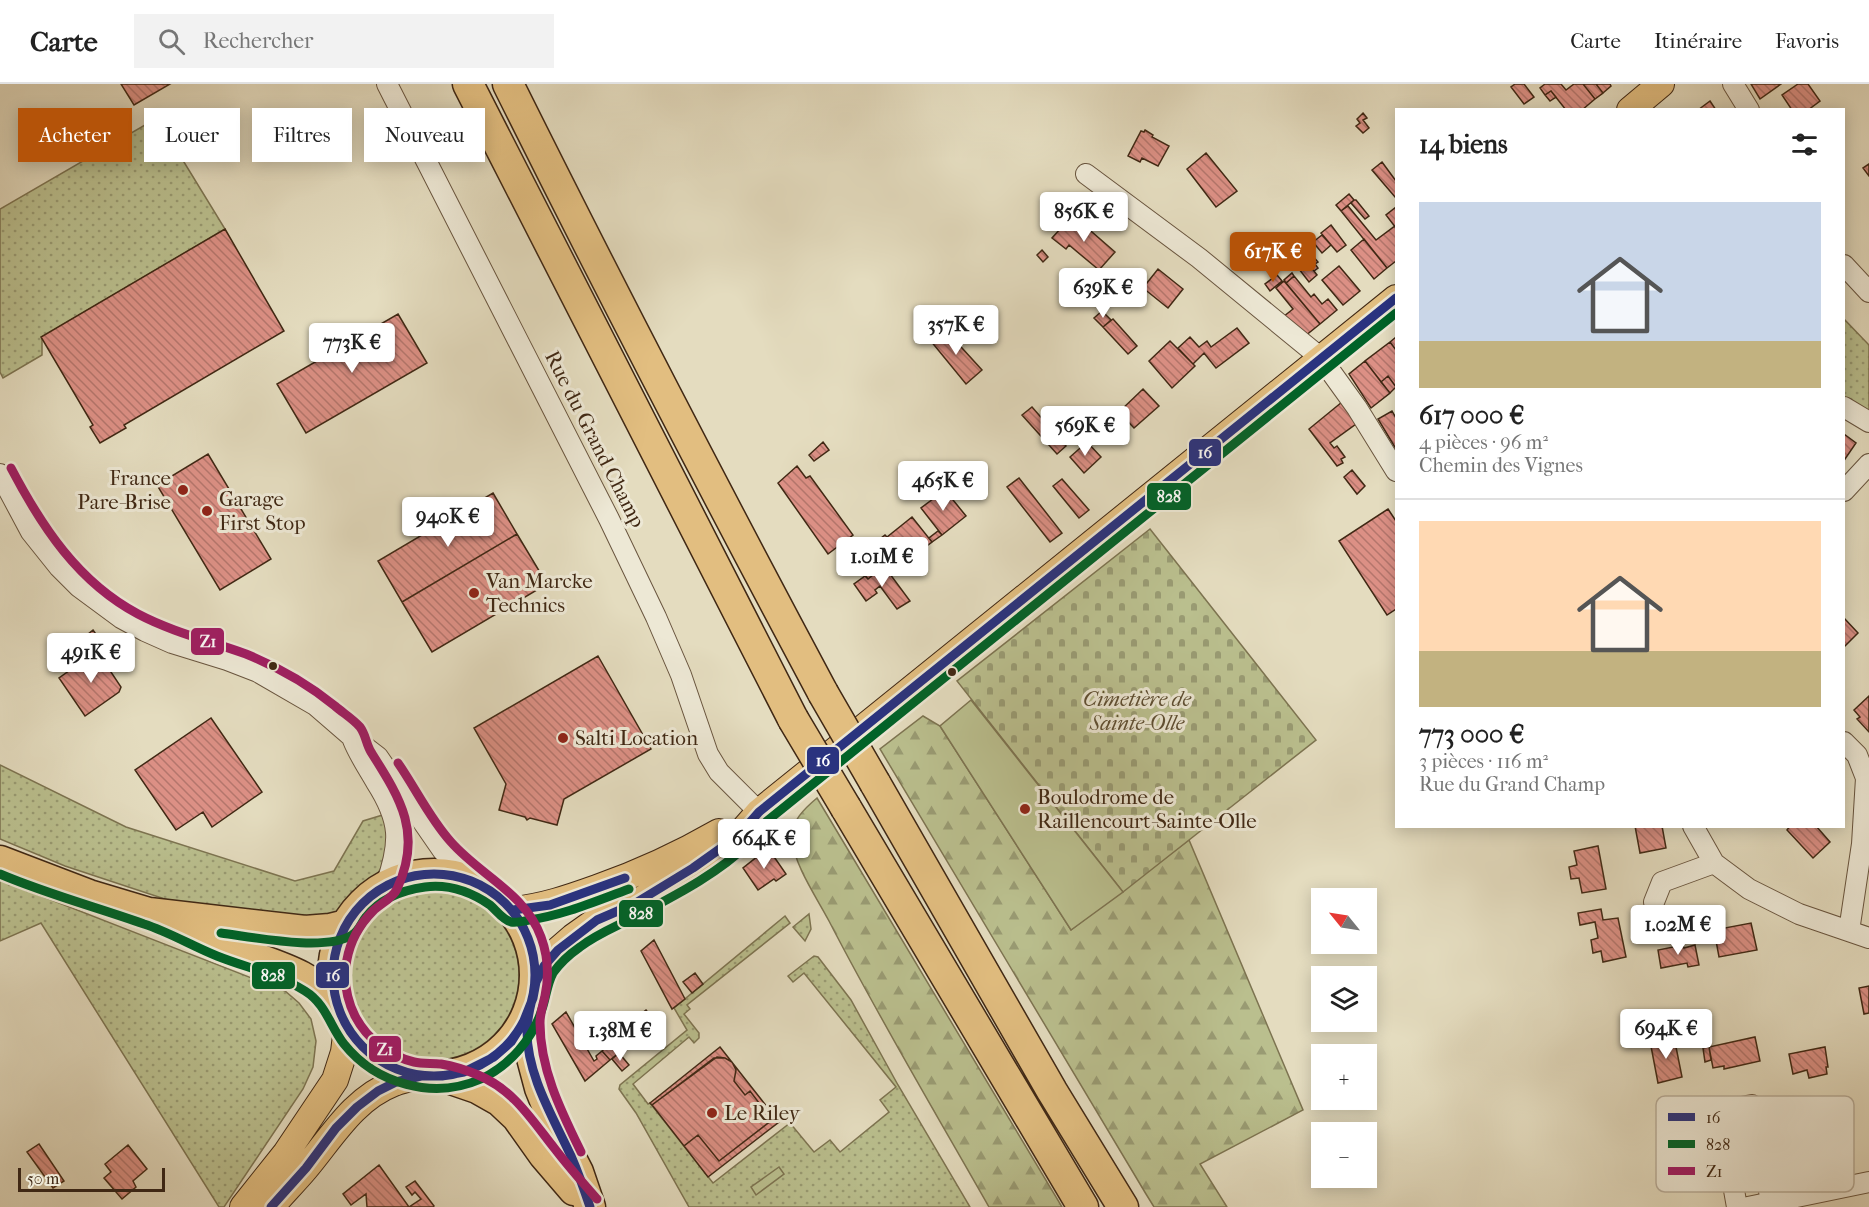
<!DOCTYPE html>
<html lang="fr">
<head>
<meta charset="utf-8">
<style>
	body { margin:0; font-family:"IM FELL French Canon",serif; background:#f2f2f2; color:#222; height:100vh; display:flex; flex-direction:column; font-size:22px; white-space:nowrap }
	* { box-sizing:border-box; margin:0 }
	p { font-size:20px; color:#767676 }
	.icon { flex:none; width:33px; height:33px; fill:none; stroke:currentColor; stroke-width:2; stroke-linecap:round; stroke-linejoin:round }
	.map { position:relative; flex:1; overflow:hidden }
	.side { position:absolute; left:1395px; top:24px; width:450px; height:720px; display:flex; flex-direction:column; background:#fff; border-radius:0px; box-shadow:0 3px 15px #0003 }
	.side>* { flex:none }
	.hud { position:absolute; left:18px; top:24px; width:570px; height:54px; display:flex; gap:12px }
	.needle { width:39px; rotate:300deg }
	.controls { position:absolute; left:1311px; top:804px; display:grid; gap:12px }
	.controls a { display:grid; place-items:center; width:66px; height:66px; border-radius:0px; background:#fff; box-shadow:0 3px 15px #0003; font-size:30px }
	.scale { position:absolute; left:18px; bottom:15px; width:147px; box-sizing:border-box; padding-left:6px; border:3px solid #402814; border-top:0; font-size:16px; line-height:21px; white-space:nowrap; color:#402814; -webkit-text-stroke:4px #ede8d5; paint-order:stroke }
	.price { position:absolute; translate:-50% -51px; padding:0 14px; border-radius:6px; background:#fff; color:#222; font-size:20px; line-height:39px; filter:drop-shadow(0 2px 3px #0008) }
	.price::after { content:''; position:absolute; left:50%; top:36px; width:18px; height:14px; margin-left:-9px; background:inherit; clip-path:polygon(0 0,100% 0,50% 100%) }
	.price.current { background:#b45309; color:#fff }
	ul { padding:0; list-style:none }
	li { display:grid; align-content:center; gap:12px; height:318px; padding:0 24px }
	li+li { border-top:2px solid #e0e0e0 }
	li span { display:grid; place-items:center; height:186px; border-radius:0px; color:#555 }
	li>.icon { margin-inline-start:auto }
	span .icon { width:108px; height:108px; fill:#fffc; stroke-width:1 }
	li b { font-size:26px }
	h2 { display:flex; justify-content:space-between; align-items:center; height:72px; padding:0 24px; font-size:26px }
	.tag { padding:0 21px; border-radius:0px; background:#fff; box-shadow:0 3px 15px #0003; font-size:21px; line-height:54px }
	.tag.current { background:#b45309; color:#fff }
	header { display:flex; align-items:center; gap:36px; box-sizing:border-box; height:84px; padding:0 30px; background:#fff; border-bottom:2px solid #e0e0e0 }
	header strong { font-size:28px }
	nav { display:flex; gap:33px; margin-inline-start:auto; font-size:21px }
	.search { width:420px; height:54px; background:#f2f2f2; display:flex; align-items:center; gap:15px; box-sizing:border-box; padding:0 21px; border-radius:0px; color:#767676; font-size:22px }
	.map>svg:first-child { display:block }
	.grass { fill:url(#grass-dots); stroke:#7d7451; stroke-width:1.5 }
	.forest { fill:url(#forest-firs); stroke:#7d7451; stroke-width:1.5 }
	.cemetery { fill:url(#cemetery-stones); stroke:#7d7451; stroke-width:1.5 }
	.pitch { fill:#babf8e; stroke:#7d7451; stroke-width:1.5 }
	.building { fill:url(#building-back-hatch); stroke:#402814; stroke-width:1.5 }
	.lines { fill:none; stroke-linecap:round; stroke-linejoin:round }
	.minor-casing { stroke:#69553f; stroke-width:22 }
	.major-casing { stroke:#402814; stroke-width:28 }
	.highway-casing { stroke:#402814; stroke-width:33 }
	.minor { stroke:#ede8d5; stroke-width:20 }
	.major { stroke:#e2be80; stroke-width:26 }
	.highway { stroke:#e2be80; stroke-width:30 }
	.highway-bridge-casing { stroke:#402814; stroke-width:33; stroke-linecap:butt }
	.highway-bridge { stroke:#e2be80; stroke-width:30 }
	.bus-1-casing { stroke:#ede8d5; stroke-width:14 }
	.bus-2-casing { stroke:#ede8d5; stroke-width:14 }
	.bus-3-casing { stroke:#ede8d5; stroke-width:14 }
	.bus-1 { stroke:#2a337f; stroke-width:9 }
	.bus-2 { stroke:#006328; stroke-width:9 }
	.bus-3 { stroke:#a01d62; stroke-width:9 }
	.poi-dot { fill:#8f2418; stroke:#ede8d5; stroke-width:2 }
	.bus-dot { fill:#402814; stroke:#ede8d5; stroke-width:2 }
	.labels { text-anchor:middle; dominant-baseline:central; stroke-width:6; stroke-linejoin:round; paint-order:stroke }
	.street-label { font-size:21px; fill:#402814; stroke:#ede8d5 }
	.poi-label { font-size:21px; fill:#402814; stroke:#ede8d5; text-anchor:start }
	.park-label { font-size:21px; font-style:italic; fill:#5e4e32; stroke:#ede8d5 }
	.key { fill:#ede8d5; stroke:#b9ae9b; stroke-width:1.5 }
	.key-label { font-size:16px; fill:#402814 }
	.line-badge { stroke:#ede8d5; stroke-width:2 }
	.badge-label { font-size:16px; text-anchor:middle; font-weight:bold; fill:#fff }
</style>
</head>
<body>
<header>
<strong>Carte</strong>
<div class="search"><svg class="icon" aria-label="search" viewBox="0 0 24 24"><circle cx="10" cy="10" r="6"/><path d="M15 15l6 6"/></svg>Rechercher</div>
<nav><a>Carte</a><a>Itinéraire</a><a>Favoris</a></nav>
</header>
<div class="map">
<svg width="1869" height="1123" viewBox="0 0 1869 1123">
	<defs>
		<pattern id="grass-dots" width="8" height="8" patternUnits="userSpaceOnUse" patternTransform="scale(1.5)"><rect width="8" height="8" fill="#babf8e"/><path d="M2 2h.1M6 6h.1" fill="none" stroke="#999b73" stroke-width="1.8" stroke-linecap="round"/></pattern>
		<pattern id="forest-firs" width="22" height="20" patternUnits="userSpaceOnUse" patternTransform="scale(1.5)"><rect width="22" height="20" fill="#babf8e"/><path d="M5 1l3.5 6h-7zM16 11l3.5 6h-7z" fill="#999b73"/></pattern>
		<pattern id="cemetery-stones" width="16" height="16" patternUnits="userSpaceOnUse" patternTransform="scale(1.5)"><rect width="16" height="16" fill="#babf8e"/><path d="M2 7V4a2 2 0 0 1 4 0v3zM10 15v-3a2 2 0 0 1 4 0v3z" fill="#999b73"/></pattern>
		<pattern id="building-back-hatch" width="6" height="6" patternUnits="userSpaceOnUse" patternTransform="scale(1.5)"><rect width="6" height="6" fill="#dc9085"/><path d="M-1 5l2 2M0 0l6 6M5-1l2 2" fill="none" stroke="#b4766c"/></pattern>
	</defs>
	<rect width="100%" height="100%" fill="#e4dcbf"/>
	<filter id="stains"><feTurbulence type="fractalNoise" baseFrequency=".00333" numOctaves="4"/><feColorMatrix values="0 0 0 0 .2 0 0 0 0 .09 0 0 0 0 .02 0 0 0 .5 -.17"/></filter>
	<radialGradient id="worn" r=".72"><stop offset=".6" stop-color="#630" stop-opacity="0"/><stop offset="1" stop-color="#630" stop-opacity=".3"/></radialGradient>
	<!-- grass -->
	<path class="grass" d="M157,34L225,145L42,253V271L3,294L0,288V125Z
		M1844,235L1869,261V328L1844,313Z
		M0,681L126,743L295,797L334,787L363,737L386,730C388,736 392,746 391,753C388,788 358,816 330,834L201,827L65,782L0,755Z
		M0,796L285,907L299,919L311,935L316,957L313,983L303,1005L224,1123H219L41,839L0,857Z
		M349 891a85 85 0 1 1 170 0a85 85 0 1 1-170 0Z
		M809,830L811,845L805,857L793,843Z
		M785,832L790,839L687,921L690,925L684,930L699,949V954L694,959L689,953L633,1000L648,1020L650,1019L713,1099L790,1039L814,1068L830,1056L840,1068L889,1028L880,1016L896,1003L804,889L793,898L788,892L814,872L818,873L851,916L898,1001L970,1123H689L636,1029L619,1005L620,1001L687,946L674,924Z"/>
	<!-- forest -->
	<path class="forest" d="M923,632L940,642L1071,846L1189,756L1303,1026L1200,1080L1227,1123H1154L1146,1110L880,665Z
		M817,714L832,739L1062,1123H989C935,1028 879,934 829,837C817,814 794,781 792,755C790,738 805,724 817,714Z"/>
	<!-- cemetery -->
	<path class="cemetery" d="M1150,445L1316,656L1123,808L957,597Z"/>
	<!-- pitch -->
	<path class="pitch" d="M971,616L1123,808L1071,846L940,642Z
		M779,1083L784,1090L756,1111L751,1103Z"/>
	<!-- building -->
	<path class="building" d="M121,0H170L134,21Z
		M1515,0H1524L1534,13L1524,20L1511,3Z
		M1545,0H1561L1566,6L1574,0H1583L1595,15L1582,26H1566L1551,7L1545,11L1540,4Z
		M1583,0H1596L1603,9L1595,15Z
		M1596,0H1610L1611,2L1603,9Z
		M1751,0H1781L1760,15Z
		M1798,0H1808L1820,17L1808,26H1792L1782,11Z
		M1551,7L1556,13L1550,17L1545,11Z
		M1710,17L1716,26H1698Z
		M1363,29L1367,34L1363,36L1369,44L1363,49L1356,42L1360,39L1357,35Z
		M1145,46L1153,51L1152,53L1169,62L1158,82L1142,74L1140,78L1128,72L1141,47L1144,48Z
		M1206,69L1237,107L1216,123L1187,85Z
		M1382,78L1396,97V112L1395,113L1372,86Z
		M1869,80V92L1863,84Z
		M1349,110L1354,116L1341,127L1336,121Z
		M1354,116H1356L1369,132L1365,135L1351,119Z
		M1348,122L1376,156L1395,142L1396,144V177L1387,184L1341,127Z
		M1396,123V144L1386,131Z
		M1071,133L1083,143L1085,142L1115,168L1099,186L1069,161L1066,165L1052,154Z
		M1331,141L1346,161L1337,168L1321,149Z
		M225,145L284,247L124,341L126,344L100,359L90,343L93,341L41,253Z
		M1322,151L1331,161L1322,169L1313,158Z
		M1364,155L1387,184L1374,195L1351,166Z
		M1310,160L1314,165L1303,173L1299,169Z
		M1042,166L1048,173L1043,178L1037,171Z
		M1307,170L1308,172L1311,170L1318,178L1315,180L1318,184L1314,187L1303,173Z
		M1307,178L1317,191L1309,198L1299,185Z
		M1339,182L1360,207L1343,221L1322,196Z
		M1158,185L1183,205L1168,224L1143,204Z
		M1292,189L1294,192L1286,199L1284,196Z
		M1277,191L1282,197L1270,207L1265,200Z
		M1294,192L1311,213L1314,210L1322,220L1328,215L1337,226L1320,240L1286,199Z
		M1284,197L1320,240L1305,252L1283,233L1293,225L1276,204Z
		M1102,227L1111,236L1103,243L1094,234Z
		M398,230L427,279L306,349L277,300Z
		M1113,235L1137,262L1128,270L1103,243Z
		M942,242L982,286L966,300L930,256Z
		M1237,244L1249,259L1216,284L1204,269L1193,280L1178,264L1190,253L1199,263L1207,257L1211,263Z
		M1396,253V266L1390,258Z
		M1170,257L1195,282L1172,304L1149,277Z
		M1390,258L1396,266V303L1388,292L1381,298L1365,277Z
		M1365,277L1390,309L1371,324L1349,290Z
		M1388,292L1396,303L1390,309L1381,298Z
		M1143,305L1159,322L1134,344L1119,328Z
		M1342,318L1356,340L1330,359L1334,364L1337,362L1345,373L1341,375L1343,379L1337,382L1309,345Z
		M1032,323L1066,362L1057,370L1022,331Z
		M1392,327L1396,334V365L1378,335Z
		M1844,350L1856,359L1845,375L1844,374Z
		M823,358L829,366L814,377L809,371Z
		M1087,358L1101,373L1084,389L1070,373Z
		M208,370L271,475L220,506L157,401Z
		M797,382L806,394L810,392L853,451L828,470L778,399Z
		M1352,386L1365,402L1357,410L1344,393Z
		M1019,394L1062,449L1050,458L1007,403Z
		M1062,395L1089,426L1079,434L1053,402Z
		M945,406L966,432L942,451L921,424Z
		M493,409L517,450L402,518L378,477Z
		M1388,425L1396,437V525L1387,531L1339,457Z
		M912,433L932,458L924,464L919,458L909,466L911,470L895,483L876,458L885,451L887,453Z
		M938,447L942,451L932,458L929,454Z
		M517,450L547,500L432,568L402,518Z
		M881,478L884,482L868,495L864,490Z
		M884,482L910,517L897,525L880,502L875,506L877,509L866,517L854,500L865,492L868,495Z
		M1844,534L1858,549L1844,563Z
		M93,546L100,556L94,561L87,551Z
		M97,567L121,603L119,608L85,632L59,594Z
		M598,572L651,665L564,715L557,741L530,734L527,736L525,733L499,726L506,700L474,644Z
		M1869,612V648L1857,635L1860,633L1854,626Z
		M211,634L262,708L212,743L203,728L176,746L135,686Z
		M1635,742H1662L1666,764L1640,769Z
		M1790,742H1816L1830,758L1813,774L1787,746Z
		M1598,762L1606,805L1582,809L1579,794L1571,795L1569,783L1577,781L1574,767Z
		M768,764L786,790L776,797L774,795L758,806L743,784Z
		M1601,825L1603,836L1618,834L1626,873L1603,878L1601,867L1593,869L1591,856L1598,854L1595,838L1580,841L1578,829Z
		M1751,839L1757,866L1719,873L1714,846Z
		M654,856L685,915L672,925L641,867Z
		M1683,861L1684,864L1695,861L1699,881L1688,883L1687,879L1661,884L1658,866Z
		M695,889L703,900L692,909L683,898Z
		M1869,902V929L1864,930L1859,904Z
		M646,926L656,939L610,976L602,967L605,964L603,960Z
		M566,928L594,977L597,975L596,972L602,967L610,976L585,997L552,940Z
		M1674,953L1682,993L1658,999L1650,957Z
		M1755,953L1760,977L1724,985V982L1713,984L1709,963Z
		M720,963L779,1038L708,1093L684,1062L698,1051L719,1077L772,1036L750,1007L745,1011L734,997L736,986L732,978L725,974H714L652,1021L650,1019Z
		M1709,963L1711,976L1705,978L1703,964Z
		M1825,963L1828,983H1826L1827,990L1809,994L1807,986L1793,990L1789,970Z
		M619,969L629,981L622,987L612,975Z
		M717,973L725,974L732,978L736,986L734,997L745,1011L750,1007L772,1036L719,1077L698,1051L684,1062L652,1021Z
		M39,1060L64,1097L53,1104L27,1068Z
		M128,1061L147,1085L133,1097L136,1103L122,1115L104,1094L111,1088L105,1080Z
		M379,1081L409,1123H367L366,1110L351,1121L343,1110Z
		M415,1097L434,1122L433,1123H409L421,1115L415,1108L412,1111L406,1103Z"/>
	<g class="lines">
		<!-- minor casing -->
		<g class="minor-casing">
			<path id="minor" d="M387,0L609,435L656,533L681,591L708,670L719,688L759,728
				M1733,0L1749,26
				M1086,90L1199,174L1321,274L1357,324L1396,387
				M1844,181L1869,208
				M1844,323L1869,338
				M0,390L31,448L59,483L79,503L121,534L145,547L172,559L227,576L258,588L315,621L352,653L378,673L443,767L477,799
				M1844,407L1869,380
				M353,656C359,671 368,684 376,698C401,737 401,758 386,801
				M1844,658L1857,671L1866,694L1862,760L1849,847
				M1693,742L1714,779L1749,805L1799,830L1869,854
				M1654,818L1662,798L1714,779
				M1737,1123L1720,1027L1752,1021L1771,1117
				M1748,1123L1869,1098"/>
		</g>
		<!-- major casing -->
		<g class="major-casing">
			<path id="major" d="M1630,26L1661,0
				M513,826C543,823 569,814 597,804C640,789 679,771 719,748
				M536,898L544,882L558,866L573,853L597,836L634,820L693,784L738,752L759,728L1396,214
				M243,1123L286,1069L335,996L344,968L347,943
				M271,1123C282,1110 294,1098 305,1085C332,1053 353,1015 394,999C403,995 413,994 421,992"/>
		</g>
		<!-- highway casing -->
		<g class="highway-casing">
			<path id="highway" d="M468,0L793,635
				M508,0C610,205 715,407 823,609
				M875,699L1052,1007L1123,1123
				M846,724L1083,1123
				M0,777L89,811L149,829L305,847L330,845L346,841
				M333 891a101 101 0 1 1 202 0a101 101 0 1 1-202 0Z
				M174,840C196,851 219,860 242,869C279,883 311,890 337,921
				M528,929V959L540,1004L560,1053L578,1088L590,1123
				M442,992L477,1004L500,1017L517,1033L544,1071L574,1106"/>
		</g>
		<!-- minor -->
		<use href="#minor" class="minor"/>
		<!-- major -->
		<use href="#major" class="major"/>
		<!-- highway -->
		<use href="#highway" class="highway"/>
		<!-- highway-bridge casing -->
		<g class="highway-bridge-casing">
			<path id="highway-bridge" d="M823,609L875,699
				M793,635L846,724"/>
		</g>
		<!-- highway-bridge -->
		<use href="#highway-bridge" class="highway-bridge"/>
		<!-- bus-1 casing -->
		<g class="bus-1-casing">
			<path id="bus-1" d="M333 891a101 101 0 1 1 202 0a101 101 0 1 1-202 0Z
				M513,826L550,821L625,794
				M535,902C532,917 527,931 527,947C527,991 553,1033 571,1072C578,1088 584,1105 590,1123
				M271,1123L306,1084L336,1044L357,1023L378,1007L396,998L421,992H442L464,988L494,973L511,958L523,939L533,914L536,898L544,882L558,866L597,836L634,820L693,784L738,752L759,728L1396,214"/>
		</g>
		<!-- bus-2 casing -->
		<g class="bus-2-casing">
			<path id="bus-2" d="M0,790C47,810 96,823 144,840C169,848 192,862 217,872C247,884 278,890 305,907C326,920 330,942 344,960C376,1000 433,1016 481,995C509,982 533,955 542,925C546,914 547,900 553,889C560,879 570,870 580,863C598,849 618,842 638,831C676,811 719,789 749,759C756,752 761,744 767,737L1396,229
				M221,849C253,853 325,868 352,851C359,847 361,839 366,833C380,815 403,806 425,803C448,800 471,808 490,821C496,826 503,836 511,838C517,839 524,837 529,836C564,831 596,817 629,805"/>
		</g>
		<!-- bus-3 casing -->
		<g class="bus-3-casing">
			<path id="bus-3" d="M11,384C42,443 78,498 138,530C172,548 210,557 246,570C278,583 308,600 335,622C343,629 353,635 360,643C366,651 366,660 371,668C400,714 423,749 397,805C393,814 380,820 373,827C345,855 337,896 355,932C367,955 389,972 414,978C422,980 432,979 441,980C453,982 466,986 478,991C514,1006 531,1035 555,1065C568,1082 583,1099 597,1115
				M398,679C416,705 430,735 451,758C481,792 525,809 541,853C548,872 549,893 545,912C543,921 540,929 540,939C540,985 561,1027 581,1068"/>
		</g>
		<!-- bus-1 -->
		<use href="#bus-1" class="bus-1"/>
		<!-- bus-2 -->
		<use href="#bus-2" class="bus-2"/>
		<!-- bus-3 -->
		<use href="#bus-3" class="bus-3"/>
	</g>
	<!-- markers -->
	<g class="poi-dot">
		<circle cx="183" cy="406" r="6"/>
		<circle cx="207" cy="427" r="6"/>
		<circle cx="474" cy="509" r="6"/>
		<circle cx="563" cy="654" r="6"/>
		<circle cx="1025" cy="725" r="6"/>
		<circle cx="712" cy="1029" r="6"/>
	</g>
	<g class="bus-dot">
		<circle cx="273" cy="582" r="5"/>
		<circle cx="952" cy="588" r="5"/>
	</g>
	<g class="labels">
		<!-- street labels -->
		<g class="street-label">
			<text transform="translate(595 355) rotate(63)">Rue du Grand Champ</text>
		</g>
		<!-- poi labels -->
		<g class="poi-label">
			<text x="171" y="394" text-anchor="end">France<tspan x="171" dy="24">Pare-Brise</tspan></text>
			<text x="219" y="415">Garage<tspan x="219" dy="24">First Stop</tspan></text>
			<text x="486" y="497">Van Marcke<tspan x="486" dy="24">Technics</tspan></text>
			<text x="575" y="654">Salti Location</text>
			<text x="1037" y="713">Boulodrome de<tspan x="1037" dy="24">Raillencourt-Sainte-Olle</tspan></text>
			<text x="724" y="1029">Le Riley</text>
		</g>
		<!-- park labels -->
		<g class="park-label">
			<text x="1137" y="615">Cimetière de<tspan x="1137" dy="24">Sainte-Olle</tspan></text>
		</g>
	</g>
	<!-- legend -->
	<rect x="1656" y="1012" width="198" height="96" rx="9" class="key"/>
	<rect x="1668" y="1029" width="27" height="8" fill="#2a337f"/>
	<rect x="1668" y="1056" width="27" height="8" fill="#006328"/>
	<rect x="1668" y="1083" width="27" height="8" fill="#a01d62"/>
	<g class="key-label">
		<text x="1706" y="1039">16</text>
		<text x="1706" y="1066">828</text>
		<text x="1706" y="1093">Z1</text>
	</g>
	<g class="line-badge">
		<rect x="1188" y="354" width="34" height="29" rx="6" fill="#2a337f"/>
		<rect x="1146" y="398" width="46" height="29" rx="6" fill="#006328"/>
		<rect x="190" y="543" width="35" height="29" rx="6" fill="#a01d62"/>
		<rect x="806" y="662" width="34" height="29" rx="6" fill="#2a337f"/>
		<rect x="618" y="815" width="46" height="29" rx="6" fill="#006328"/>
		<rect x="315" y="877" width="35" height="28" rx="6" fill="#2a337f"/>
		<rect x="251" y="877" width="45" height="29" rx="6" fill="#006328"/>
		<rect x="368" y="951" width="34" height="28" rx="6" fill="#a01d62"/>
	</g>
	<g class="badge-label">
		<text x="1205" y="374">16</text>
		<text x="1169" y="418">828</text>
		<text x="208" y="563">Z1</text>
		<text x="823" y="682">16</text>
		<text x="641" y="835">828</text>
		<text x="333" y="897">16</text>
		<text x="273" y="897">828</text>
		<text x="385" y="971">Z1</text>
	</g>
	<rect width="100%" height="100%" filter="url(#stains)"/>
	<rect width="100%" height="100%" fill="url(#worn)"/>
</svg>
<div class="controls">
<a><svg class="needle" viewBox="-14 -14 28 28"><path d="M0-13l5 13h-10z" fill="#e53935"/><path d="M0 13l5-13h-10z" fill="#767676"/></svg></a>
<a><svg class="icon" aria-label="layers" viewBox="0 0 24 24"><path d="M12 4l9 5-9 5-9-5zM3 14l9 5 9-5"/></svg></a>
<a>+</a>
<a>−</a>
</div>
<div class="scale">50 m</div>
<b class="price" style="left:1084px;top:159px">856K €</b>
<b class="price current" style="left:1273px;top:199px">617K €</b>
<b class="price" style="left:1103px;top:235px">639K €</b>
<b class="price" style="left:956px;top:272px">357K €</b>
<b class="price" style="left:352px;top:290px">773K €</b>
<b class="price" style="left:1085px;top:373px">569K €</b>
<b class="price" style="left:943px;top:428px">465K €</b>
<b class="price" style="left:448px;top:464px">940K €</b>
<b class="price" style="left:882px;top:504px">1.01M €</b>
<b class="price" style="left:91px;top:600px">491K €</b>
<b class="price" style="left:764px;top:786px">664K €</b>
<b class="price" style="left:1678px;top:872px">1.02M €</b>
<b class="price" style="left:1666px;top:976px">694K €</b>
<b class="price" style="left:620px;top:978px">1.38M €</b>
<div class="hud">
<a class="tag current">Acheter</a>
<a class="tag">Louer</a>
<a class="tag">Filtres</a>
<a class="tag">Nouveau</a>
</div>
<section class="side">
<h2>14 biens<svg class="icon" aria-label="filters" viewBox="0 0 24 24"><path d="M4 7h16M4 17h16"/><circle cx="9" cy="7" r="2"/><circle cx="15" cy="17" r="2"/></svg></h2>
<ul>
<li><span style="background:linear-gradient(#c9d6e8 75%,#c2b280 0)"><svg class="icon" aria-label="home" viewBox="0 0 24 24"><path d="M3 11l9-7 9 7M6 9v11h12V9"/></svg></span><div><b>617 000 €</b><p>4 pièces · 96 m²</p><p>Chemin des Vignes</p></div></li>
<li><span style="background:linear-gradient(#ffd9b3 70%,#c2b280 0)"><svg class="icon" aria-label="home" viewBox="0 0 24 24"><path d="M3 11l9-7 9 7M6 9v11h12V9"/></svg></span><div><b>773 000 €</b><p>3 pièces · 116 m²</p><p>Rue du Grand Champ</p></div></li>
</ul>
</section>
</div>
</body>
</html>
